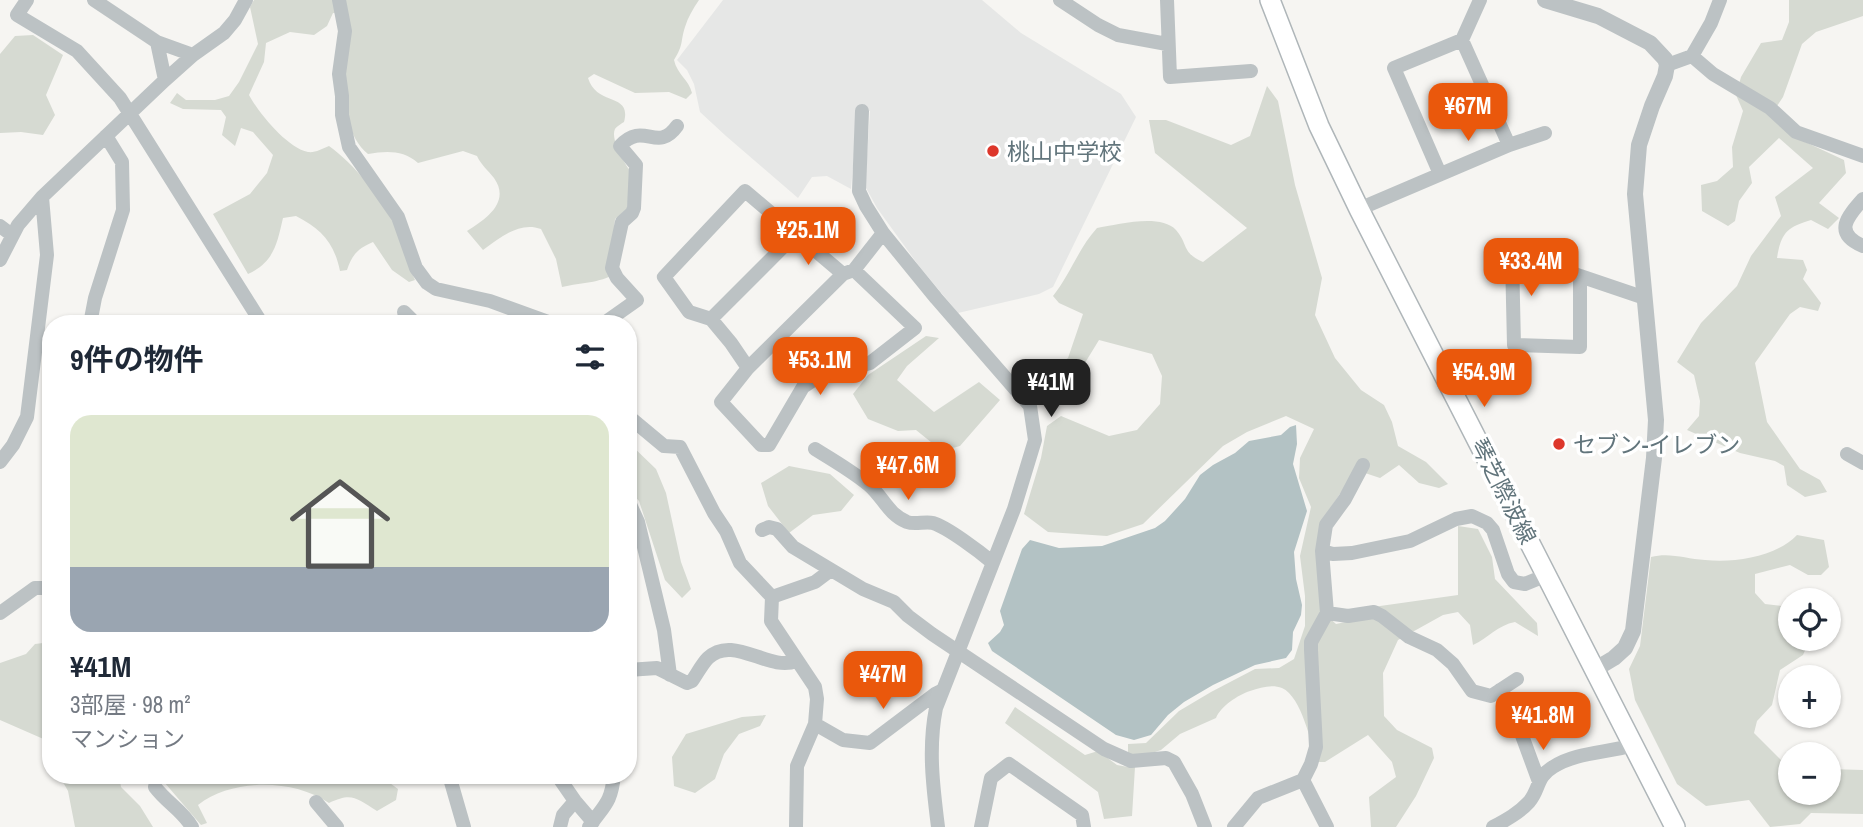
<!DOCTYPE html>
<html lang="ja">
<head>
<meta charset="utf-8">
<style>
	body { margin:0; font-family:"Archivo Narrow","Noto Sans JP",sans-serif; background:#f6f6f7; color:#1f2937; height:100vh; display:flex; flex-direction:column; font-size:26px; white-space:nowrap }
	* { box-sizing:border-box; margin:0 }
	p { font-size:23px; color:#747a83 }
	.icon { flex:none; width:38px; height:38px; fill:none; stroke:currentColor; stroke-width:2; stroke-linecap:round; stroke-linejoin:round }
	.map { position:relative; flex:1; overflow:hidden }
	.sheet { position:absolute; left:42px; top:315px; width:595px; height:469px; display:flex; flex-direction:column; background:#fff; border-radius:28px; box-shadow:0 2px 5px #0004 }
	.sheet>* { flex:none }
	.controls { position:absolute; left:1778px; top:588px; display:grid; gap:14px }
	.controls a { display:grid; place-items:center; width:63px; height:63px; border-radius:50%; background:#fff; box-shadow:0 2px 5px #0004; font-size:35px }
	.price { position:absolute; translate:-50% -60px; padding:0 16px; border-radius:14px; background:#ea580c; color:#fff; font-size:23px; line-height:46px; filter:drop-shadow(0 2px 4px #0008) }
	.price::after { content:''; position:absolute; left:50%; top:42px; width:21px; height:16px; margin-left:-10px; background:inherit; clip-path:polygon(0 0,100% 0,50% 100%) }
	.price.on { background:#222; color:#fff }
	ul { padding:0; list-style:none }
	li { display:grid; align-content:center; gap:14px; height:371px; padding:0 28px }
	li+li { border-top:2px solid #e0e1e3 }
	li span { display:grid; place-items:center; height:217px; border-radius:21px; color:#555 }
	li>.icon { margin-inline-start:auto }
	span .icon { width:126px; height:126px; fill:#fffc; stroke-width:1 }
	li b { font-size:30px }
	h2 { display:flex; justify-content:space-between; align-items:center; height:84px; padding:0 28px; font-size:30px }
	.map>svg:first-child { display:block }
	.built { fill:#e6e7e6 }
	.green { fill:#d6dad2 }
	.water { fill:#b3c2c4 }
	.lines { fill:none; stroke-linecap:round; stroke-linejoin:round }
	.secondary-casing { stroke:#afb6b9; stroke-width:22 }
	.minor { stroke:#bcc2c4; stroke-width:14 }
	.tertiary { stroke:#bcc2c4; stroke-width:16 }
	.secondary { stroke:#fff; stroke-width:19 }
	.poi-dot { fill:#dd372b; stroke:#fff; stroke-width:2.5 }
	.labels { text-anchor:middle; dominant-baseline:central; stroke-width:7; stroke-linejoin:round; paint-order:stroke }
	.poi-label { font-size:23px; fill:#62757c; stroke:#fff; text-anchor:start }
	.street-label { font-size:23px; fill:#62757c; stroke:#fff }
</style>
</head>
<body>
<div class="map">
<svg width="1863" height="827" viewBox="0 0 1863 827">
	<rect width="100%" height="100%" fill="#f6f5f2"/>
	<!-- built -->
	<path class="built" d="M723,0H982L1021,33L1121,94L1136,117L1053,287L1039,294L958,313L919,266L877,208L865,186L870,111L858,108L851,189L827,176L812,177L798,198L726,136L700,112L694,84L687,70L677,60Z"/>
	<!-- green -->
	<path class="green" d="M254,0H699C693,9 688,17 685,27C680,43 684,44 674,60C677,74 689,80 692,93L686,99L669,92L635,93L594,74L588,78C597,107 632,92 624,122C622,123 616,127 615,129C610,139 625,165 632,173L627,209L615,219L612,255L617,273C597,284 583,282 562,287L556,259L541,229C519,221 500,238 483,250L467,231C486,219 511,202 494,178C488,170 481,165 477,156L463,151L418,163C403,150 387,151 368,154C334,127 345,52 346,14L333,13L327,26L314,35L290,32L266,43L264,62L249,95C258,112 287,148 308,152C315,153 322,149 329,146C354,164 383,199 396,227C404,244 407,263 415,280L409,282L392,270L373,242C359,248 352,254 347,270L340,271C334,242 321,229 296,216L283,218C277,244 274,262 248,274L213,214L250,194L267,173L273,155L253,132L241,128L235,146L222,135L226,117L221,110L183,109L170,103L177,93L186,100H215L229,96L239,82L258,44L250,7Z
		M1789,0H1863V16L1816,32L1802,44L1783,97L1771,115L1801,140L1844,160L1846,173L1819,203L1839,218L1828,229L1811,220C1787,227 1781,233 1777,258L1803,260L1807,270L1803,279L1821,303L1818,311L1800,307L1790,314L1755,363L1767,422L1800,469L1820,480L1827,492L1805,497L1787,485L1784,466L1775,461L1740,453L1687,430L1699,416L1700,401L1694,375L1677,362L1701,323L1737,286L1751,256L1781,216L1775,197L1813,168L1779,138L1749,167L1752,183L1739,201L1735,221L1728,226L1702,211L1701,185L1717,181L1733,167L1732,147L1743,111L1736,95L1741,77L1761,43L1782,40L1789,22Z
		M33,35L63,55L46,95L55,115L43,135L21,132L0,133V54L15,36Z
		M1267,86L1278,101L1295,185L1322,278L1315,315L1335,358L1361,390L1384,405L1392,422L1398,446L1426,462L1448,484L1439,488L1419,483L1399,465L1380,478L1356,470L1325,516L1321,610L1336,624L1360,619L1373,607L1458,595V526L1478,529L1492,557L1495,579L1537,623L1538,636L1515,622C1498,625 1488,638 1473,645L1470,625L1458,612L1443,615L1398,640L1383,673L1384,716L1397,730L1432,748L1434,758L1416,796L1396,827H1371L1369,797L1396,777L1392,762L1368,735L1325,762H1317C1311,744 1302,697 1282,688C1271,684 1261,688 1250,691C1238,695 1221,706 1216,718L1180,734L1161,750L1140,757L1135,767L1132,816L1104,819L1098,792L1005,723L1015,707L1085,755L1098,751L1117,765L1128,767V744L1146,743L1179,711L1211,692L1255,669L1279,668L1294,659L1305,626V596L1300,556L1311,507L1299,478L1300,458L1314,429L1286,416L1247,432L1223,446L1143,524L1107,536L1048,532L1024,514L1041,458L1047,426L1061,416L1109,436L1137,430L1160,404L1162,376L1152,354L1099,340L1080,371L1068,376L1059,364L1068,358L1083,314L1059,303L1053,296C1070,275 1078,249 1097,228C1117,225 1160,213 1176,230C1189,245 1181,252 1203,262L1247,228L1155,153L1149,120H1166L1231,145L1250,136Z
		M926,336L939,338L907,366L897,380L934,412L979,382L1000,400L960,446L942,451L916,430L898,431L868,419L853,394L868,375Z
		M628,442L656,469L666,493L681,562L691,589L682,598L665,580L639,501L628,489Z
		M789,466L830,474L854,495L841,511L813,515L789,533L768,506L761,483Z
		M1797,535L1824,540L1829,567L1821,575H1808L1790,565L1755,574V593L1765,604L1790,607V639H1810L1803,655L1780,670L1772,705L1757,721L1754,733L1781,760L1790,764V793H1829V769L1863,770V814L1811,813L1800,824L1770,827L1749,800L1706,806L1677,784L1635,700L1629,669L1640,646L1651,557C1670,552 1686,559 1705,560C1735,563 1776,557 1797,535Z
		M51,642V749L48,741L0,720V663L26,654L35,644Z
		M766,715L760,726L739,734L724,754L715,779L695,793L674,786L672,757L686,734L742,717Z
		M59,775H119L121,787L140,806L153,827H75L68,791Z
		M158,775H379L398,789L396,800L377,811C356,798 352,792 329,803C293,779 233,778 198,805L207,823L201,825Z"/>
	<!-- water -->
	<path class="water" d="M1296,425L1297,444L1293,464L1307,511L1294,552L1296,579L1302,605L1301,615L1293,632L1292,650L1286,658L1255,665L1213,685L1184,702L1168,715L1151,735L1134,740L1116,735L992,651L988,643L1000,632L1004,625L1000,611L1022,549L1030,540L1059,548L1102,546L1155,528L1165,521L1185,499L1200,475L1213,465L1235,453L1249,441L1281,435L1290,427Z"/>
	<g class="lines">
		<!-- secondary casing -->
		<g class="secondary-casing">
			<path id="secondary" d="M1270,0L1319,126L1359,209L1675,827"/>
		</g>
		<!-- minor -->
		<path class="minor" d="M27,0L17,15L77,51L120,98L262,324
			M94,0L157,42L193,55
			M339,0L345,31L339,74L342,96V115L349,147L398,217L416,268L427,283L436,289L490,301L554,324
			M1060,0L1098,25L1118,35L1167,44
			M1167,0L1170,77L1251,71
			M1462,40L1509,145
			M157,42L165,80
			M1692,56L1713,74L1770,108L1796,132L1863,156
			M1667,65L1692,56L1711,23L1720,0
			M862,111L859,191L866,206L883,233L936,298L1030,406L1035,440L1014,509L936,708C928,748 933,787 938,827
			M1440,174L1394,68L1462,40L1480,0
			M1863,199C1847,217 1833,233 1863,246
			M1359,209L1509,145L1545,133
			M0,226L12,235
			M0,260L18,225L42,197L165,80L193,55L224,33L235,20L246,0
			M843,274L745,191L664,277L689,312L711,319L731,343L748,368L843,274L854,270L883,233
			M1580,276V347L1514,345L1512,257L1524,254L1580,276L1645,298
			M404,312L416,324
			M711,319L796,234
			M90,324L95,298L123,210L122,162L106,136
			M603,324L637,300L617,278L612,268L622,222L632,213L634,208L636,165L620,146C644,120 657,154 677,126
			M748,368L721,402L761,445H769L803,387L815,379L870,363L915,328L854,270
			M628,416L664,446L680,447L714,513L726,531L740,563L772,597L771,621L815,687L817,699L815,724L797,766L796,827
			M815,449C833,460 852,471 869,485C883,497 888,514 907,522C915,525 925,521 933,523C947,527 980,552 992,562
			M1847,454L1863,463
			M0,462L13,445L27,417L47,255L42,197
			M628,500L638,522L664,630L670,675
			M762,530L769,527L777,529L793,547L863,589L894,602L908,616L932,634L1104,749L1131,761L1166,758L1174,762L1192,794L1205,827
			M1322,551L1333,554L1352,553L1410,541L1456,519L1472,516L1487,523L1493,530L1508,574L1514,582L1525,584L1547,575
			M772,597L815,582L831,570
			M0,613L35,588H51
			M1327,613L1348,616L1374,612L1382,616L1409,637L1437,650L1453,664L1472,691L1491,696L1517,679
			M628,670L657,668L687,683L692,681C697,674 702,664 708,658C733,634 769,672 796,661
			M1500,690L1513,711L1538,779
			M815,724L843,740L870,743L935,694L943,690
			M449,775L464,827
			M557,775L575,801L593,822
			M1303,780L1311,764L1316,747L1311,650V642L1327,613L1322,551L1326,525L1345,499L1363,465
			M155,787C167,803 182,810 192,827
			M316,802L337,827
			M560,827L563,815L575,801
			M589,827C604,805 611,804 614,775
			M981,827L991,778L1009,764L1082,815L1084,827
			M1234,827L1258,798L1303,780L1327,827
			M1493,827C1506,820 1519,813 1529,802C1540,789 1536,777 1553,767C1576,752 1607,753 1633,745"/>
		<!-- tertiary -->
		<path class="tertiary" d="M1545,0L1598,16L1650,43L1665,59L1667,65L1665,76L1652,106L1639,145L1635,194L1656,420L1654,458L1633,631L1625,648L1614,658L1594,670"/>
		<!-- secondary -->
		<use href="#secondary" class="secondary"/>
	</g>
	<!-- markers -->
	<g class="poi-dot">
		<circle cx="993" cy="151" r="7"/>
		<circle cx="1559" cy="444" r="7"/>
	</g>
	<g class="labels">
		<!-- poi labels -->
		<g class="poi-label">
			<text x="1007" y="151">桃山中学校</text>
			<text x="1573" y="444">セブン-イレブン</text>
		</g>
		<!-- street labels -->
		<g class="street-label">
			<text transform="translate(1504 491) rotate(63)">琴芝際波線</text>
		</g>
	</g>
</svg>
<div class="controls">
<a><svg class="icon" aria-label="locate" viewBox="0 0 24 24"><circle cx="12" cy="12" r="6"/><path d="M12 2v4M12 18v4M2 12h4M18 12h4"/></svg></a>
<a>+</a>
<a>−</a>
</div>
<b class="price" style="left:1468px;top:143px">¥67M</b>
<b class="price" style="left:808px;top:267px">¥25.1M</b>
<b class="price" style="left:1531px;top:298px">¥33.4M</b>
<b class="price" style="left:820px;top:397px">¥53.1M</b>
<b class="price" style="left:1484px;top:409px">¥54.9M</b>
<b class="price on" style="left:1051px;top:419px">¥41M</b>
<b class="price" style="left:908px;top:502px">¥47.6M</b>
<b class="price" style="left:883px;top:711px">¥47M</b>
<b class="price" style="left:1543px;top:752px">¥41.8M</b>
<section class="sheet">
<h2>9件の物件<svg class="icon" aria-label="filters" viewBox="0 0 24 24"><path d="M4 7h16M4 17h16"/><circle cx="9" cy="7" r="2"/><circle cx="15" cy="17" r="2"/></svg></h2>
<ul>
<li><span style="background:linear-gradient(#dfe7d0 70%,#9aa5b1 0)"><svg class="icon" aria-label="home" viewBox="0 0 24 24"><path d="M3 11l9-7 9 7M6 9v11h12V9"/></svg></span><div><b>¥41M</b><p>3部屋 · 98 m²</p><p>マンション</p></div></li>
</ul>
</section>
</div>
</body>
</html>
